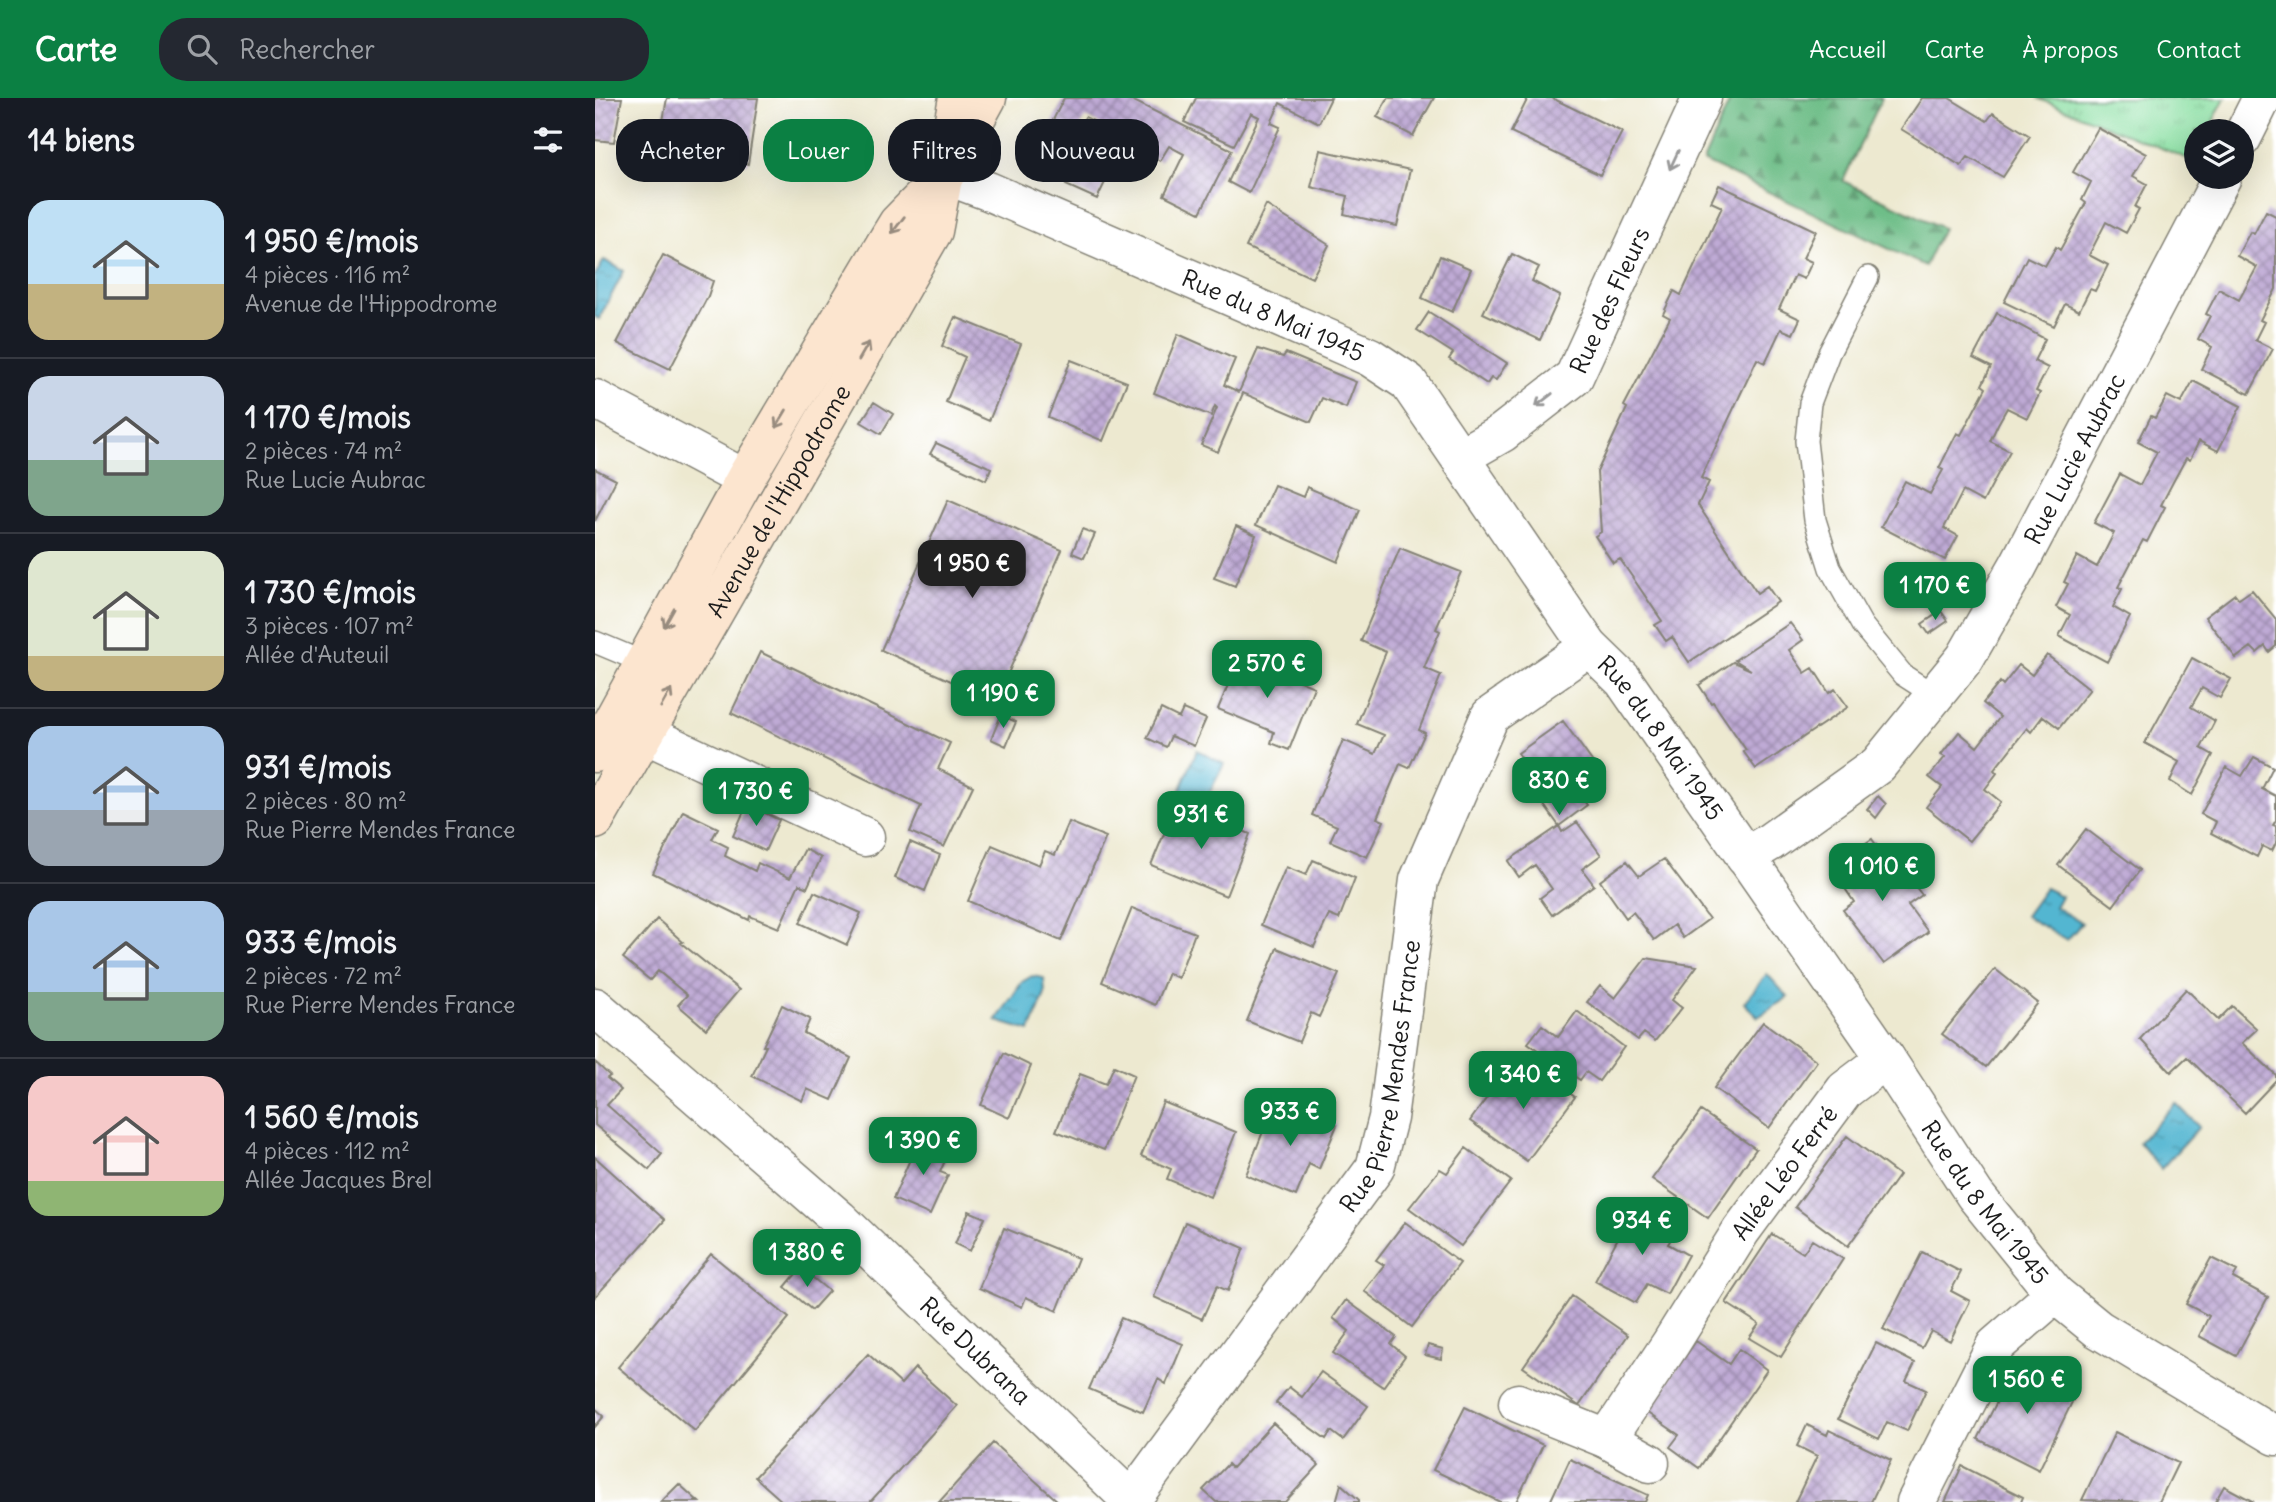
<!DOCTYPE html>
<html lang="fr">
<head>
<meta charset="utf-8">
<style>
	body { margin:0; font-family:Delius,sans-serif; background:#242831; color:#f1f3f6; height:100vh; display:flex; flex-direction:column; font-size:26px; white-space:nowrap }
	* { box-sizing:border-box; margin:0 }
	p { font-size:23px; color:#9ea1a6 }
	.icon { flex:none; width:38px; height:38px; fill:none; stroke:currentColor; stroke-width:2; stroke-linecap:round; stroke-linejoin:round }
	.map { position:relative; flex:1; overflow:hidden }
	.side { display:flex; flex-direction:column; background:#171b24; width:595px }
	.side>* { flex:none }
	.hud { position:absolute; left:21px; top:21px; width:665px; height:63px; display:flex; gap:14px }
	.controls { position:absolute; left:1589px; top:21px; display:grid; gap:14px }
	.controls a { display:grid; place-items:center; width:70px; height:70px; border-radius:50%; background:#171b24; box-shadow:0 7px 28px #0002; font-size:35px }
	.price { position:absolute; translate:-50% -60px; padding:0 16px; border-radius:14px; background:#0b8043; color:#fff; font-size:23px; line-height:46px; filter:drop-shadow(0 2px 4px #0008) }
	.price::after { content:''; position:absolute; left:50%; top:42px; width:21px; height:16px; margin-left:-10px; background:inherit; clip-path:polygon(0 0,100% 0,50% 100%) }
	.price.on { background:#222; color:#fff }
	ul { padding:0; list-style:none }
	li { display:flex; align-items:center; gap:21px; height:175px; padding:0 28px }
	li+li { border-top:2px solid #363941 }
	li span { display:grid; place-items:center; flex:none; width:196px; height:140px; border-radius:21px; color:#555 }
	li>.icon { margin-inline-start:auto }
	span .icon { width:84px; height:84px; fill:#fffc; stroke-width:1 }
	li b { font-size:30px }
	h2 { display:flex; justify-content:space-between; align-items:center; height:84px; padding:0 28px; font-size:30px }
	.tag { padding:0 24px; border-radius:28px; background:#171b24; box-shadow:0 7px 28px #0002; font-size:24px; line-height:63px }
	.tag.on { background:#0b8043; color:#fff }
	header { display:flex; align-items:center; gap:42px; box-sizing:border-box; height:98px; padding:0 35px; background:#0b8043; color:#fff }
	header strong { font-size:33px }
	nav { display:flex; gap:38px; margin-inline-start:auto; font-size:24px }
	.search { width:490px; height:63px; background:#242831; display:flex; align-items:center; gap:18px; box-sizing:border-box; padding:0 24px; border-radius:28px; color:#9ea1a6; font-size:26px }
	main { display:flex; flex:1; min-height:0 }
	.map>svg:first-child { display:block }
	.grass { fill:url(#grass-tufts); stroke:#527e5f; stroke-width:2 }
	.forest { fill:url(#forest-firs); stroke:#456d52; stroke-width:2 }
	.water { fill:url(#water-ripples); stroke:#386976; stroke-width:2 }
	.building { fill:url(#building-cross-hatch) }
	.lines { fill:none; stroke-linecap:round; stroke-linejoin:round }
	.lane-casing { stroke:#848276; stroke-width:24 }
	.street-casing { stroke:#848276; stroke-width:41 }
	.secondary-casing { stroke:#848276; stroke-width:41 }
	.lane { stroke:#fff; stroke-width:21 }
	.street { stroke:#fff; stroke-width:38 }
	.secondary { stroke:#fce5cf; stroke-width:38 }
	.oneway { stroke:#999 }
	.oneway2 { stroke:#978b7e }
	.labels { text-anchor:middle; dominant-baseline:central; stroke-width:6; stroke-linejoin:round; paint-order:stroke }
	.street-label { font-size:24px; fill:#1c1c1c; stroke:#fff }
</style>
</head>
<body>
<header>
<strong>Carte</strong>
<div class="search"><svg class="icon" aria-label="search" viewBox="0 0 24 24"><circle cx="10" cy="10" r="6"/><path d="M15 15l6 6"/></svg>Rechercher</div>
<nav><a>Accueil</a><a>Carte</a><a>À propos</a><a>Contact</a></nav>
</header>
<main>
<section class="side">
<h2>14 biens<svg class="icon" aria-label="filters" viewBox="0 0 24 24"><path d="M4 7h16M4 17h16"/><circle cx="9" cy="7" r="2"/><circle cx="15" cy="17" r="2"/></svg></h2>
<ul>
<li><span style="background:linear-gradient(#bfe0f5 60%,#c2b280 0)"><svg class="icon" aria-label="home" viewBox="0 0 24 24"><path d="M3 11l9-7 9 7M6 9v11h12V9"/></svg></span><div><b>1 950 €/mois</b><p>4 pièces · 116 m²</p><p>Avenue de l'Hippodrome</p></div></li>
<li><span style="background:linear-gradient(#c9d6e8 60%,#7fa58c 0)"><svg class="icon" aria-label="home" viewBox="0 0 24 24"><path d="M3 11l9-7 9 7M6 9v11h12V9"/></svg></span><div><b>1 170 €/mois</b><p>2 pièces · 74 m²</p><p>Rue Lucie Aubrac</p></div></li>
<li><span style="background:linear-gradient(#dfe7d0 75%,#c2b280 0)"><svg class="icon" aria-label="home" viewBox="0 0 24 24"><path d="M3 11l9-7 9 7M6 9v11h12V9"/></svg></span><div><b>1 730 €/mois</b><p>3 pièces · 107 m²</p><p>Allée d'Auteuil</p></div></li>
<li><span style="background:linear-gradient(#a9c7e8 60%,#9aa5b1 0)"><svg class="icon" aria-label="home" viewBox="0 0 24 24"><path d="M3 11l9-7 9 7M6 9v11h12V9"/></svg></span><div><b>931 €/mois</b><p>2 pièces · 80 m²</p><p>Rue Pierre Mendes France</p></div></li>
<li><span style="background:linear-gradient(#a9c7e8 65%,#7fa58c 0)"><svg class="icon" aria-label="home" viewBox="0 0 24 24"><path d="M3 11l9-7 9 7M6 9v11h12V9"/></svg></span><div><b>933 €/mois</b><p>2 pièces · 72 m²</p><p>Rue Pierre Mendes France</p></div></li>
<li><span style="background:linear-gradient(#f6c9c9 75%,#8fb573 0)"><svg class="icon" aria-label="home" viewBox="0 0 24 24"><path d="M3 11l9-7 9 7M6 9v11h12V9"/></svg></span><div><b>1 560 €/mois</b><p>4 pièces · 112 m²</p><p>Allée Jacques Brel</p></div></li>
</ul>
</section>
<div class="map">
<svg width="1681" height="1404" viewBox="0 0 1681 1404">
	<defs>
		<pattern id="grass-tufts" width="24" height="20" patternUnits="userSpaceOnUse" patternTransform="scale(1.75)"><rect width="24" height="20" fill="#89dfa2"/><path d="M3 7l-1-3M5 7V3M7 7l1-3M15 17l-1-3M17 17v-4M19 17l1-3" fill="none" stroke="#76bf8b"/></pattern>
		<pattern id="forest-firs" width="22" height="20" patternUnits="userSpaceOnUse" patternTransform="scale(1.75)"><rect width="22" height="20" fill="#6ebe88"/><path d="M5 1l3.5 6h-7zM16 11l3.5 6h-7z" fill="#5a9a6e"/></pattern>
		<pattern id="water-ripples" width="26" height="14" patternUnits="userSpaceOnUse" patternTransform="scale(1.75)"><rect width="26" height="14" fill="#53b6d1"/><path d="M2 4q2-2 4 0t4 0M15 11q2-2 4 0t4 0" fill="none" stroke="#4493a9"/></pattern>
		<pattern id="building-cross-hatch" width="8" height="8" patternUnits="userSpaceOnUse" patternTransform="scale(1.75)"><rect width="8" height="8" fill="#bfaad5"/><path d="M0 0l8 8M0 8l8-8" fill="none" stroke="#9a8aac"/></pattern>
	</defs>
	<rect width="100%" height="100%" fill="#fff"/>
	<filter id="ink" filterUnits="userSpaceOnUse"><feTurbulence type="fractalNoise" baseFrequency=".0143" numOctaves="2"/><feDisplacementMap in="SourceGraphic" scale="14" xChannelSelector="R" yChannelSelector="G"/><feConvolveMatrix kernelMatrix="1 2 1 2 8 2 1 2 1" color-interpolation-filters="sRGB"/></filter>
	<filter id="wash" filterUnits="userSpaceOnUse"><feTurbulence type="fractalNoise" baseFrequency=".00686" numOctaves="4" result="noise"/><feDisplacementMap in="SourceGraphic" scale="28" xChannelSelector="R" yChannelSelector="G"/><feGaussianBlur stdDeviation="1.57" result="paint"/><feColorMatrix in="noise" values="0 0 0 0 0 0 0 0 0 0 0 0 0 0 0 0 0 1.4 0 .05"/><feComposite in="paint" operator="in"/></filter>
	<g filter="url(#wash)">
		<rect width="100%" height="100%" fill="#ede9d0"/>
		<!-- grass -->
		<path class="grass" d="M1442,0H1630L1613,33H1601V56L1598,63Z"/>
		<!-- forest -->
		<path class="forest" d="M1136,0H1287L1248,83L1348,130L1330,168L1108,63Z"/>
		<!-- water -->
		<path class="water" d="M9,162L29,173L4,221L0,219V178Z
			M602,652L629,666L612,700L585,693Z
			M1450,790L1466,798L1460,809L1487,825L1472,842L1430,818Z
			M1172,876L1193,899L1163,919L1149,905Z
			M437,878L449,880L450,896L435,933L401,923L427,884Z
			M1581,1005L1604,1029L1566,1071L1544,1044Z"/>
		<g id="blocks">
			<!-- building -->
			<path class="building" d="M0,0H27L19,44L0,42Z
				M72,0H163L153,66L63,52Z
				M469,0H533L637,52L605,115L569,97L589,56L574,48L565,63L547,53L550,47L490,19L473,48L451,36Z
				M601,0H736L724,25L685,5L676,25L685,29L654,95L633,84L664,19L656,15L639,47L589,24Z
				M793,0H839L818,38L782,19Z
				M933,0H957L1027,34L1005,77L916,34Z
				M1327,0H1354L1392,23L1398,15L1435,38L1408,79L1373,59L1366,68L1306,31Z
				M1503,30L1551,56L1538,78L1552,86L1540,109L1544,111L1531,135L1511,124L1494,157L1513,167L1500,193L1495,191L1484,213L1470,206L1459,228L1409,204L1432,159L1450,168L1461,149L1465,152L1491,105L1487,102L1496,84L1478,74Z
				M725,52L815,72L802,128L749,116L753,98L716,89Z
				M486,58L515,74L502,101L471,87Z
				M1124,87L1221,133L1208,160L1217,164L1209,181L1200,177L1184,211L1205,221L1198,236L1186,231L1170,265L1162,261L1106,380L1114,384L1103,407L1162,495L1172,488L1183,504L1094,564L1077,539L1071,543L1060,527L1067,523L1025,461L1018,465L1000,438L1006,434L1002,374L1032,310L1029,308L1075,220L1068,216L1079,193L1086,197L1127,109L1116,104Z
				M671,107L734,147L717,180L651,149Z
				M1671,113L1681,118V191L1665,222L1669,224L1660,242L1678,251L1654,296L1606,271L1617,249L1603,241L1615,218L1611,216L1624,191L1644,202L1662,169L1642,158L1655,134L1659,136Z
				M917,156L944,169L937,183L965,198L945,242L888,215Z
				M68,157L118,183L113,198L75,271L22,245Z
				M845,158L876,171L857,214L827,200Z
				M834,214L912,265L901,282L896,280L892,286L854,261L858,255L822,232Z
				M1402,215L1450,241L1439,263L1453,270L1441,293L1445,295L1432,320L1412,310L1403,326L1395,343L1415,353L1388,404L1368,393L1349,430L1363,438L1350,462L1286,429L1310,383L1335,396L1348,372L1344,370L1362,335L1366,337L1391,290L1387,287L1396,269L1378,260Z
				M360,219L426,246L394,323L351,304L370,259L347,248Z
				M583,236L640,261L629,287L644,294L663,251L688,259L691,255L761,284L751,310L727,300L716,324L648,295L623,354L606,347L622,310L620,308L616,318L559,295Z
				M476,262L532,284L508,343L453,319Z
				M1598,283L1646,308L1623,353L1604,343L1595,362L1591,360L1578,384L1566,407L1570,409L1552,444L1548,442L1523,489L1527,491L1518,509L1535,519L1512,564L1464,538L1475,517L1461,509L1473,486L1469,484L1482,458L1502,469L1519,435L1499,425L1525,376L1545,387L1562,354L1543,344L1556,318L1560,320L1572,298L1586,305Z
				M279,304L298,316L286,336L266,324Z
				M341,345L396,370L391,382L335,356Z
				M0,371L21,382L0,423Z
				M679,387L708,399L712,389L765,412L743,464L661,427Z
				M353,402L467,452L401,603L286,552Z
				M641,428L661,437L640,488L619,480Z
				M487,431L500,436L489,460L477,455Z
				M805,450L866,474L841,531L845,533L829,570L846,577L824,632L830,635L814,670L805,666L782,720L789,723L772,759L735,743L742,728L717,717L748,642L780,656L789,637L762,626L791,554L766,543Z
				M1657,492L1681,521V548L1674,554L1670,548L1662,555L1656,549L1641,560L1610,519L1640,496L1644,501Z
				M1346,513L1353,523L1334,536L1327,526Z
				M1195,525L1208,542L1194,552L1210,575L1218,570L1234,595L1240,591L1253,609L1161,671L1148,653L1151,652L1118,604L1116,605L1104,587L1138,564L1156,572L1140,562Z
				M165,554L355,645L343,671L378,688L349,749L315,734L326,708L136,615Z
				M1452,557L1495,591L1464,630L1448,618L1436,634L1432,630L1399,672L1402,675L1390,691L1406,704L1374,743L1331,709L1347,689L1334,679L1350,659L1346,657L1364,634L1382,649L1405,619L1388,605L1405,584L1408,587L1424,567L1437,577Z
				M645,558L719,589L694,652L676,645L679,634L623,611Z
				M1597,560L1636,581L1625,600L1607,590L1596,609L1620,623L1606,650L1618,657L1597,697L1575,683L1584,664L1550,645Z
				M566,611L584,620L588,611L611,621L599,648L576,638L571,649L552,640Z
				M406,617L421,624L411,648L396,641Z
				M968,623L1004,673L980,690L992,707L964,728L967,734L982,724L1006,757L987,771L999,787L957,817L945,800L957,791L940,767L924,779L913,763L964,728L936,689L942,684L923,655Z
				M1659,659L1678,669L1667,691L1681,698V722L1678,727L1681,728V745L1677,753L1667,748L1662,759L1616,735L1621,724L1606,716L1631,669L1647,678Z
				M1283,698L1291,706L1281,720L1272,711Z
				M152,706L184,722L170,753L138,738Z
				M579,712L608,724L611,716L655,736L631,798L556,767Z
				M88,713L123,730L117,741L133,749L130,758L160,773L163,765L195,780L210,751L226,760L212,790L204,786L184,830L155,818L154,822L58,775Z
				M474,724L511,739L466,843L373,803L397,747L444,767L450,753L460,757Z
				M1491,731L1545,772L1518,808L1463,767Z
				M1277,741L1300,774L1305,769L1327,797L1313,807L1333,834L1289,866L1248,812L1259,804L1247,786L1264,773L1252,758Z
				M315,744L345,757L330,793L300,780Z
				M1069,761L1114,821L1088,840L1079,827L1059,842L1038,814L1031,820L1005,783L1032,763L1044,778Z
				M718,762L760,780L744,821L734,817L719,849L666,827L691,769L711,777Z
				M219,794L266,815L252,847L205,825Z
				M537,810L600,835L583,880L573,875L560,907L507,884Z
				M62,821L88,844L86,845L144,892L111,931L83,907L92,897L63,873L55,882L28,860Z
				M682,850L744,876L724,919L716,915L704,944L652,923Z
				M1051,860L1102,868L1077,902L1087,910L1060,943L1049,935L1043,942L992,904L1005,888L1020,900Z
				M1400,871L1443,905L1391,969L1347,936Z
				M1591,891L1623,922L1637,908L1662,931L1647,945L1681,977V982L1650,1015L1592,959L1576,974L1545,941Z
				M187,907L215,921L209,935L256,960L237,1002L212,991L207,1003L157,978L171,948H168Z
				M982,913L1029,949L1004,983L991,974L985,982L933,945L947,927L963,939Z
				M1168,924L1222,963L1174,1030L1119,990Z
				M409,955L436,968L414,1020L386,1007Z
				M0,964L15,978L12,980L26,992L12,1007L67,1056L54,1072L0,1027Z
				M930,964L980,999L932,1063L875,1023L901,987L909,992Z
				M519,968L539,977L509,1052L461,1033L485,976L511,986Z
				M680,1003L742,1027L724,1071L714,1066L701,1098L651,1077Z
				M568,1004L641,1034L615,1099L572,1081L576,1071L546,1058Z
				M1106,1013L1161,1051L1113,1120L1057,1081Z
				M325,1038L355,1051L345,1074L353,1077L335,1117L298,1101Z
				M1252,1038L1304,1077L1253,1148L1200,1109Z
				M871,1050L916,1083L866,1148L814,1110L845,1071L852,1075Z
				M0,1059L70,1122L0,1199Z
				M1041,1106L1083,1129L1073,1146L1093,1157L1072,1196L1052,1186L1041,1205L1000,1183Z
				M374,1113L390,1120L375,1153L360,1146Z
				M590,1124L649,1150L633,1193L622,1188L607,1221L559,1199Z
				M810,1124L865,1165L817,1229L769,1193L789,1167L781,1162Z
				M409,1130L483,1160L462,1213L431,1199L427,1209L384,1190Z
				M1177,1136L1208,1155L1217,1142L1248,1161L1186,1259L1154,1240L1164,1226L1131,1205Z
				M1327,1154L1366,1174L1356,1193L1375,1203L1355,1243L1336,1233L1327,1250L1288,1231Z
				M116,1156L194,1220L100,1333L23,1269Z
				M1616,1160L1642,1173L1638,1180L1673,1199L1641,1258L1604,1238L1614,1218L1591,1206Z
				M206,1170L234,1193L217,1212L190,1189Z
				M977,1198L1033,1237L984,1308L928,1269Z
				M751,1202L801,1239L796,1246L810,1258L788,1289L738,1255L754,1233L738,1220Z
				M526,1220L588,1246L571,1286L563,1281L548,1314L494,1291Z
				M1101,1243L1134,1266L1144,1251L1172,1272L1104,1370L1075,1349L1084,1337L1051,1314Z
				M1281,1245L1320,1265L1311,1283L1331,1292L1312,1333L1292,1324L1284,1341L1243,1321Z
				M833,1247L848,1251L846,1261L830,1257Z
				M273,1256L306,1286L320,1270L362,1308L275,1404H188L160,1379Z
				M1422,1264L1481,1296L1444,1372L1383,1341Z
				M726,1274L773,1308L748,1342L736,1333L731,1341L681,1305L694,1289L707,1299Z
				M870,1309L948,1347L921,1404H905L838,1372Z
				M0,1310L9,1318L0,1329Z
				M678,1325L724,1367L690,1404H621L608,1392L633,1366L637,1370Z
				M1212,1327L1232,1337L1234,1332L1296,1362L1276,1404H1200L1222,1358L1202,1348Z
				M1520,1334L1583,1365L1564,1404L1487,1402Z
				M398,1345L464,1404H344Z
				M975,1361L1053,1397L1050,1404H955Z
				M1367,1368L1428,1399L1426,1404H1350Z
				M84,1386L104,1404H66Z
				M746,1386L764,1402V1404H741Z
				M1629,1388L1659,1404H1620Z"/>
		</g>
	</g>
	<g filter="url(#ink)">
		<use href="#blocks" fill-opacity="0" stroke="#848276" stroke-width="2"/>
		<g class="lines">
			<!-- lane casing -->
			<g class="lane-casing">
				<path id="lane" d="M1273,179L1234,255L1215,305L1211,343L1220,422L1235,470L1267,527L1308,577L1339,597
					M0,544L50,565"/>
			</g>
			<!-- street casing -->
			<g class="street-casing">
				<g id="street">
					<path d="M1647,40L1667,0"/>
					<path id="s1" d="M350,77L393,93L775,259L813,284L994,549L1028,582L1291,961L1380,1097L1460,1196L1503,1231L1681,1338"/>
					<path d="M0,301L150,381"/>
					<path id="s2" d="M865,359L907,335L979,279L1107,0"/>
					<path d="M50,636L270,739"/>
					<path id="s3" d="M1150,759L1175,744L1283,667L1370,560L1423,468L1627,79"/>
					<path id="s4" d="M0,909L244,1121L538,1404"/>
					<path id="s5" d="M923,1305L1012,1341L1076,1245L1146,1133L1250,992L1291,961"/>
					<path d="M1012,1341L1055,1365"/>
					<path id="s6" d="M536,1402L780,1070L793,1020L824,782L895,618L994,549"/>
					<path d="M1321,1404L1400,1248L1460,1196"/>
				</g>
			</g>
			<!-- secondary casing -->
			<g class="secondary-casing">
				<g id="secondary">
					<path d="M0,655L150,381L295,138L303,125L350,77L392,0"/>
					<path id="s7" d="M0,722L338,133L363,0"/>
				</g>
			</g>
			<!-- lane -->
			<use href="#lane" class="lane"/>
			<!-- street -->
			<use href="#street" class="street"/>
			<!-- secondary -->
			<use href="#secondary" class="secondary"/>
		</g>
		<!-- one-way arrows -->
		<defs><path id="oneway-shaft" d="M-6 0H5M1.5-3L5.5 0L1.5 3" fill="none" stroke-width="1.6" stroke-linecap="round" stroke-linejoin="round" transform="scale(1.75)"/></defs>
		<g class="oneway">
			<use href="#oneway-shaft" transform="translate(1079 62) rotate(115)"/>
			<use href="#oneway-shaft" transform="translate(949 302) rotate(142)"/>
		</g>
		<g class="oneway2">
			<use href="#oneway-shaft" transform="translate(303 127) rotate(127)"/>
			<use href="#oneway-shaft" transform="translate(269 253) rotate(-60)"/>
			<use href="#oneway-shaft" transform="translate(186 321) rotate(121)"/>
			<use href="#oneway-shaft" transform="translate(74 520) rotate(119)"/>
			<use href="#oneway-shaft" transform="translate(71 600) rotate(-60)"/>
		</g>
	</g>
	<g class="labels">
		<!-- street labels -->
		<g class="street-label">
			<text stroke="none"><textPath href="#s2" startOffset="224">Rue des Fleurs</textPath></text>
			<text stroke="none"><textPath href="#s1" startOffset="357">Rue du 8 Mai 1945</textPath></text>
			<text stroke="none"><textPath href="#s3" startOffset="527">Rue Lucie Aubrac</textPath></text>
			<text stroke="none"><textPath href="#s7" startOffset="368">Avenue de l'Hippodrome</textPath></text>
			<text stroke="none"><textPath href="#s1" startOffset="945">Rue du 8 Mai 1945</textPath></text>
			<text stroke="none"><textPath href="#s6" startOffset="502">Rue Pierre Mendes France</textPath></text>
			<text stroke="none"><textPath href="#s5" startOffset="416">Allée Léo Ferré</textPath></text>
			<text stroke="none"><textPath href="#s1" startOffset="1512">Rue du 8 Mai 1945</textPath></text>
			<text stroke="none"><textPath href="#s4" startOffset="513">Rue Dubrana</textPath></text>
		</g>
	</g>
</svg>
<div class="controls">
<a><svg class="icon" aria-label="layers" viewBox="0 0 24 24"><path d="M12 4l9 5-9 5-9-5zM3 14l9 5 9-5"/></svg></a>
</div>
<b class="price on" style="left:377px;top:502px">1 950 €</b>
<b class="price" style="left:1340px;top:524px">1 170 €</b>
<b class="price" style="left:672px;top:602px">2 570 €</b>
<b class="price" style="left:408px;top:632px">1 190 €</b>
<b class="price" style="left:964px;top:719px">830 €</b>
<b class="price" style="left:161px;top:730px">1 730 €</b>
<b class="price" style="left:606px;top:753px">931 €</b>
<b class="price" style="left:1287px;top:805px">1 010 €</b>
<b class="price" style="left:928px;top:1013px">1 340 €</b>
<b class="price" style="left:695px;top:1050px">933 €</b>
<b class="price" style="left:328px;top:1079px">1 390 €</b>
<b class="price" style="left:1047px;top:1159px">934 €</b>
<b class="price" style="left:212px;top:1191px">1 380 €</b>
<b class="price" style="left:1432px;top:1318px">1 560 €</b>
<div class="hud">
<a class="tag">Acheter</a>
<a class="tag on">Louer</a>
<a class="tag">Filtres</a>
<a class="tag">Nouveau</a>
</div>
</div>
</main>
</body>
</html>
